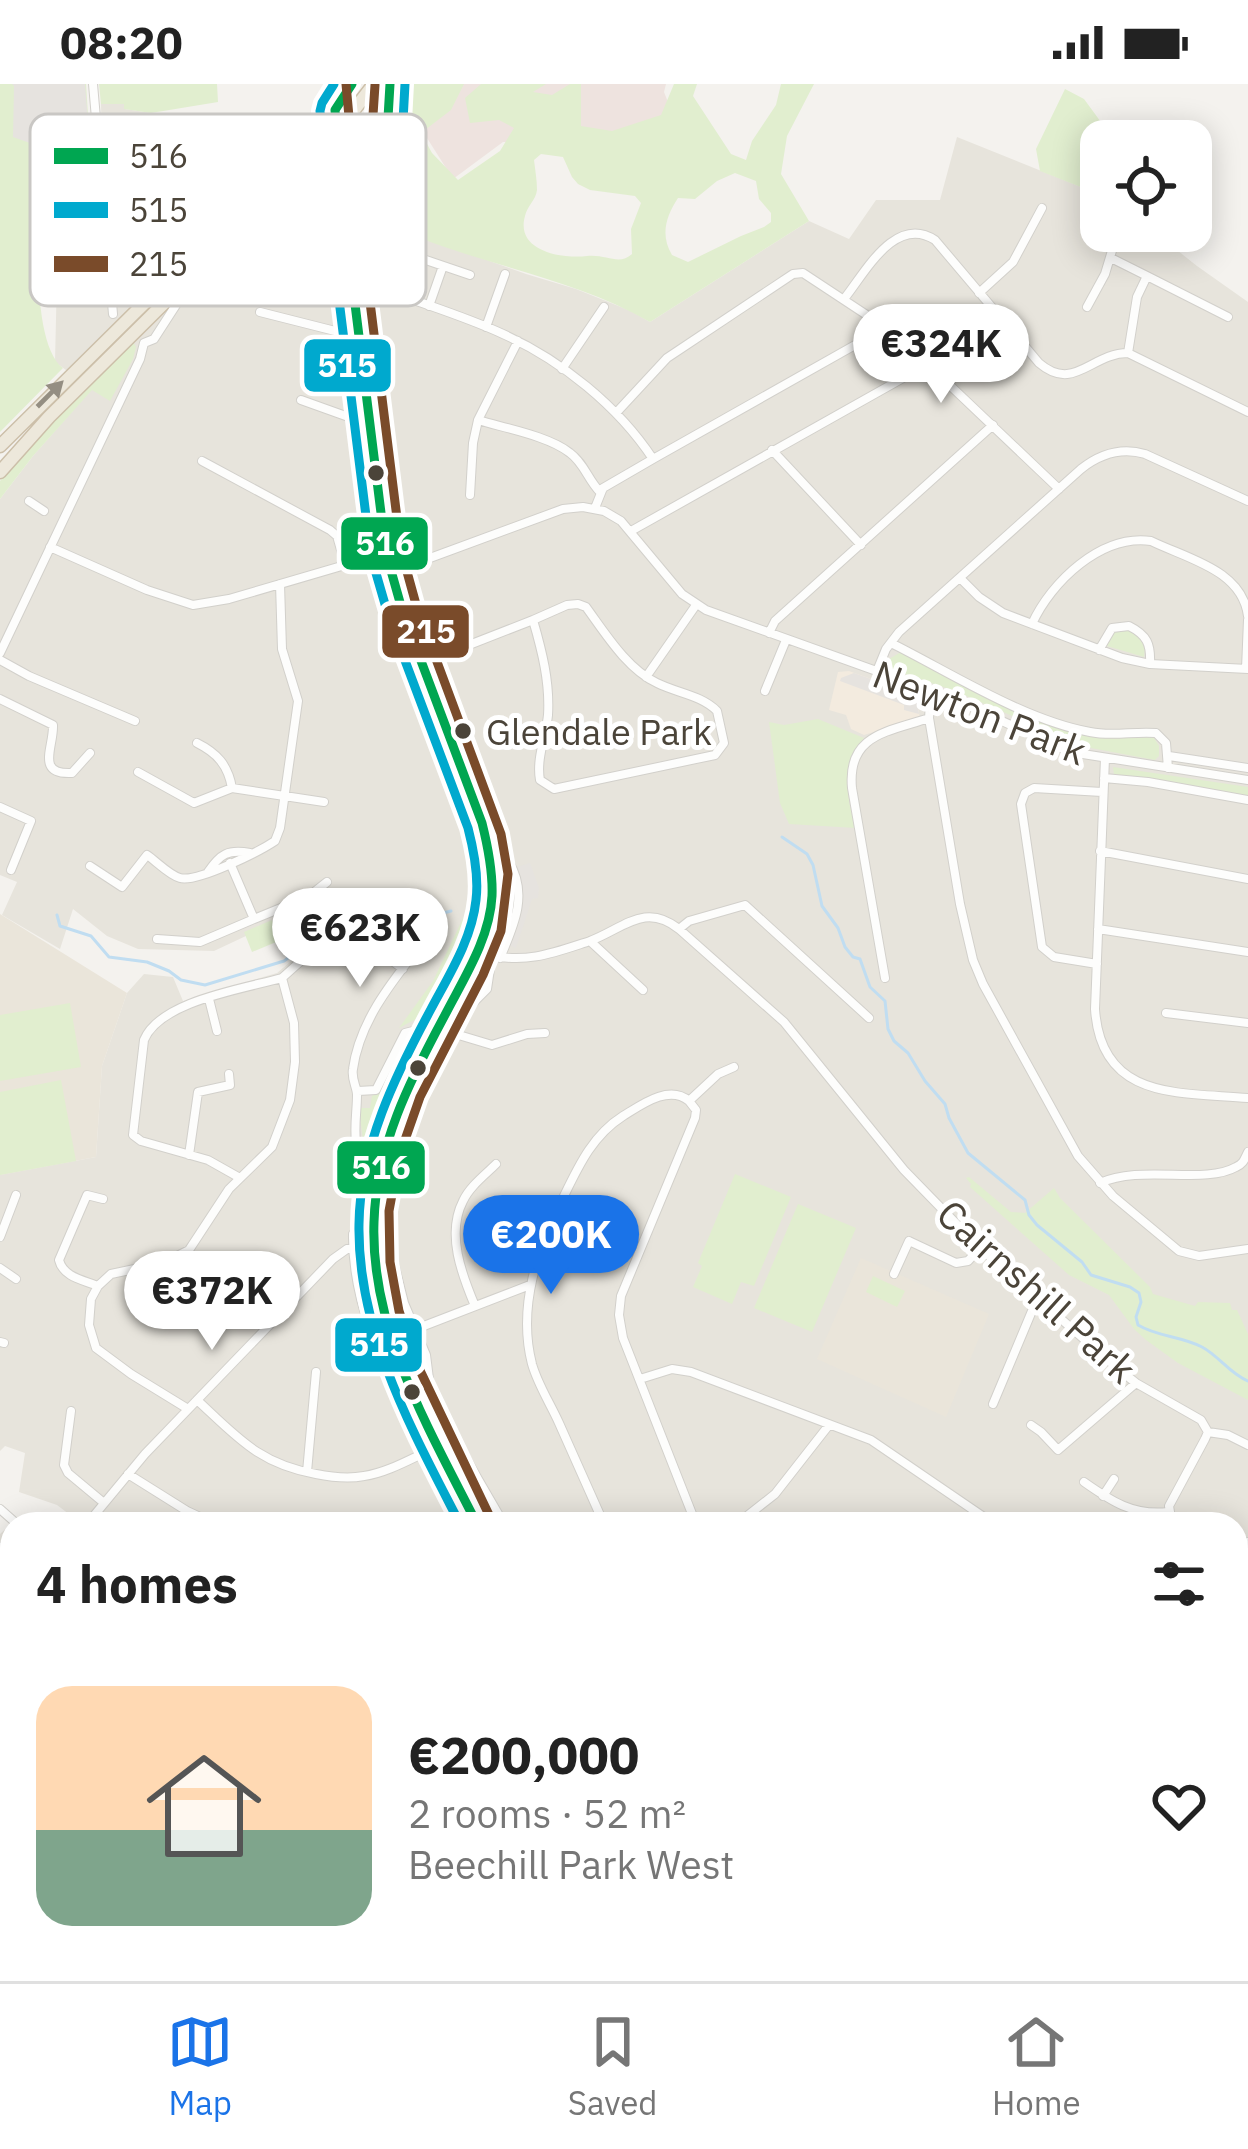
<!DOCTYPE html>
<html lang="en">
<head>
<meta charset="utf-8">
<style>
	body { margin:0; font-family:"IBM Plex Sans",sans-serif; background:#f2f2f2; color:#222; height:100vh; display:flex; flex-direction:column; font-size:45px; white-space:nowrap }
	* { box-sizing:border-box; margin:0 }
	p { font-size:39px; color:#767676 }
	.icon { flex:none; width:66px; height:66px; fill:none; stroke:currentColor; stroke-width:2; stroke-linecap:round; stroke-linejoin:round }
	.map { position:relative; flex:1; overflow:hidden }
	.drawer { position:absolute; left:0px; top:1428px; width:1248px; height:471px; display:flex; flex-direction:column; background:#fff; border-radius:36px 36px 0 0; box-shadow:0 6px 30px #0003 }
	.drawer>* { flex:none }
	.tools { position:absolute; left:1080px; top:36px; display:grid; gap:24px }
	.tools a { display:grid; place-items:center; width:132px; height:132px; border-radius:24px; background:#fff; box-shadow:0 6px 30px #0003; font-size:60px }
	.price { position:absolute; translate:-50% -102px; padding:0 27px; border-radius:42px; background:#fff; color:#222; font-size:39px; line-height:78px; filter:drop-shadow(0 3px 6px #0008) }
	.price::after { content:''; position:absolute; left:50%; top:72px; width:36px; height:27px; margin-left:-18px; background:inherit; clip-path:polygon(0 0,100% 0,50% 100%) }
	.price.active { background:#1a73e8; color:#fff }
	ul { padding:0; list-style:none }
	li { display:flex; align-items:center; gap:36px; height:300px; padding:0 36px }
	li+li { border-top:3px solid #e0e0e0 }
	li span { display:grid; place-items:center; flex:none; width:336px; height:240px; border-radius:36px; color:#555 }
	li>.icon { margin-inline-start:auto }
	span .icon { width:144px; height:144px; fill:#fffc; stroke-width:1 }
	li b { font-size:51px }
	h2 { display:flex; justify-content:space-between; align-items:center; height:144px; padding:0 36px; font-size:51px }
	.status { display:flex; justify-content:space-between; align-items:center; height:84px; padding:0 60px; background:#fff; direction:ltr }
	.status svg { height:33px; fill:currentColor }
	.dock { display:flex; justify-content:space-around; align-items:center; height:168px; border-top:3px solid #e0e0e0; background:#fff; font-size:33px; color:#767676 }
	.dock a { display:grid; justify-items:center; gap:6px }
	.dock .active { color:#1a73e8 }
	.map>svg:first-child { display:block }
	.residential { fill:#e7e4dc }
	.commercial { fill:#f3ebdf }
	.education { fill:#eae5da }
	.medical { fill:#eee3df }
	.green { fill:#e1eecf; fill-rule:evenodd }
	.parking { fill:#e6e3df }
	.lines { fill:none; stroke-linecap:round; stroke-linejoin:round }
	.stream { stroke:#c0ddf1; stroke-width:3 }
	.minor-casing { stroke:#d2d0cb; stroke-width:10 }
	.major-casing { stroke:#d6cebb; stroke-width:14 }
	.highway-casing { stroke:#ccbfa9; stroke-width:15 }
	.minor { stroke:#fdfdfc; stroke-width:8 }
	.major { stroke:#f2efe6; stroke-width:10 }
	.highway { stroke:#ede8db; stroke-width:12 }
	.bus-1-casing { stroke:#fff; stroke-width:18 }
	.bus-2-casing { stroke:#fff; stroke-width:18 }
	.bus-3-casing { stroke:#fff; stroke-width:18 }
	.bus-1 { stroke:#00a651; stroke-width:9 }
	.bus-2 { stroke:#00a9ce; stroke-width:9 }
	.bus-3 { stroke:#7a4b2a; stroke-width:9 }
	.oneway { fill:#948e82 }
	.bus-dot { fill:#4b4439; stroke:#fff; stroke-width:4.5 }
	.labels { text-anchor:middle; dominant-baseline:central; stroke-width:10; stroke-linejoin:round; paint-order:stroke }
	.bus-label { font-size:36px; fill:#4b4439; stroke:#fff; text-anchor:start }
	.street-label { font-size:39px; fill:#4b4439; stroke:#fff }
	.key { fill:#fff; stroke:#c9c7c4; stroke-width:3 }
	.key-label { font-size:33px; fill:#4b4439 }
	.line-badge { stroke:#fff; stroke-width:4.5 }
	.badge-label { font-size:33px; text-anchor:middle; font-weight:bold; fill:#fff }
</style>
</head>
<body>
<div class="status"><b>08:20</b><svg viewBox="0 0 49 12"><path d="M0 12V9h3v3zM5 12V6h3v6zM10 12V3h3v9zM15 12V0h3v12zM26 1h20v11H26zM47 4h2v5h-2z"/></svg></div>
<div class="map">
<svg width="1248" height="1897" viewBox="0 0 1248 1897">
	<rect width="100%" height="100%" fill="#f4f2ee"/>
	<!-- residential -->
	<path class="residential" d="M101,20H125V25L151,29L154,79L144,81L158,190L197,200L304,91L312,86L319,85L329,95L336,142L369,147L371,132L386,140L526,190L576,205L631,227L650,238L809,137L849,155L876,116H940L957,53L1101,111V147H1153L1197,182L1248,218V1897H435L424,1887H1236V1440H82L57,1421L19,1408L25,1369L5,1362L0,1367V1091L96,1073L102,982L127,909L144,890L173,893L183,917L277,889L345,832L312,821L214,867L138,865L107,852L73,825L60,865L2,831L17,798L0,791V415L33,372L92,305L55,278L60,64L102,61Z
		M16,1435L23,1440H12V1549L0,1535V1450Z
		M0,1706L12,1712V1887H257L269,1897H0Z"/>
	<!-- commercial -->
	<path class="commercial" d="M849,587L916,611L920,634L864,651L851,645L846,631L829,626L838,588Z"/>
	<!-- education -->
	<path class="education" d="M0,830L127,909L102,982L96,1073L0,1091Z
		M861,1174L989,1230L946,1333L817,1275Z"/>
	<!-- medical -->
	<path class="medical" d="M452,0H666L664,8L673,31L595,57L503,58L453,95L420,43Z"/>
	<!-- green -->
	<path class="green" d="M0,0H86L90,61L44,64C40,108 26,256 63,284L0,348Z
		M99,0H217L218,18L151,29L124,25V20H101Z
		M377,0H385V9H381L378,31L353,118L348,119L345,115C349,69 351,48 377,8L374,4Z
		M405,0H464L451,26L421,49L432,69L458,96L500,67L514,44L499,36L470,39L465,14L481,0H546L533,8L552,11L570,0H581V42L612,47L661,31L674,0H697L693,12L731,70L746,76L752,57L776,21L781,0H814L787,52L781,90L809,137L650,238C564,188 459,179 371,132L389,66L395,64L396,45ZM541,70L563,73L572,93L578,100L590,106L635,112L641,119L631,145L632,170C619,182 607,170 587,172C562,175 515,167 525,132C527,122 536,116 537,106C537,96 535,85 534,76ZM735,89L756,97L759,115L771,129V138L764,143L741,152L688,178L672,171C660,151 666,132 678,114L695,115L717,97Z
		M1065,5L1084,15L1109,49L1121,57H1101V111L1040,87L1036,65Z
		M132,256L136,263L133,275L110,317L92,306L33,372L0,415V397L26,366Z
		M1117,545H1128L1146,558L1144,573L1107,562L1108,555Z
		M901,568C961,598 1030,644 1097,653C1116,656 1134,652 1153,652L1159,662V672L1155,676L1059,658L1010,631L955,607L893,586L889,575Z
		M818,635L864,654C843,682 845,711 856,744L789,740L780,719L769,638L784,641Z
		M1113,683L1248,703V712L1151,694L1114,691Z
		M476,767C488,835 458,879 427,937L414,936L399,944L433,897L465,830Z
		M272,836L281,856L252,868L244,848Z
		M70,919L81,983L0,997V931Z
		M418,952L420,953C394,1005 370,1054 363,1113H359L357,1091L361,1083L364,1064L359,1024H370L372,1012L383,1005L410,956Z
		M61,996L76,1077L0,1091V1008Z
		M735,1090L791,1113L754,1202L741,1198L732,1220L693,1203L702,1182L698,1179Z
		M969,1093L1011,1128L1025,1129L1054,1104L1060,1114L1150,1203L1153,1210L1195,1222L1198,1218L1230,1219L1232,1226H1237L1248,1250V1316L1178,1279L1146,1256L1134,1245L1109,1211L1069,1191L970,1103L971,1100L966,1094Z
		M798,1120L856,1144L812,1248L754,1224Z
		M383,1144L387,1170L409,1251L405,1252L400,1249L386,1190Z
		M873,1192L905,1207L897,1223L866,1208Z
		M12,1621V1705L0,1697V1627Z
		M257,1887H351L363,1897H269Z"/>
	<!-- parking -->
	<path class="parking" d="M12,0H85L90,61L58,63L56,56L44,64L13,53L14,2Z
		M854,589L916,611L919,630L904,626V621L840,597L841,594Z
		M530,779L539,804L538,814L532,815L516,864L495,856L506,823L505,798L520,793L517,783Z"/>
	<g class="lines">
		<!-- stream -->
		<path class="stream" d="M782,753L807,770L813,781L822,822L838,844L845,863L853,873L860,875L870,903L885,917L888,945L894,957L908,969L925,997L945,1020L949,1034L968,1069L1025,1116L1029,1131L1037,1141L1082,1178L1091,1191L1130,1203L1139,1209L1141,1218L1136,1233L1138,1241C1158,1253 1181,1252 1202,1263C1219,1272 1230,1290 1248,1297
			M57,831L60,842L91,852L109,873L147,878L169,887L181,896L205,901L284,877L317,853L328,836L345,829L349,821L366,819L420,835L451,827
			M319,1432L352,1440"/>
		<!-- minor casing -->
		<g class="minor-casing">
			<path id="minor" d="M93,0L113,230
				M101,89L246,74L255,77L271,92
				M342,137L367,138L396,150
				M420,174L470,191
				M1111,174L1147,192
				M353,195L371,200C415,218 460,230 503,250C561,276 618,322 653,375L603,404L595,424
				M371,200L369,219L379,299
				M979,209L1013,178L1042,124
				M844,215C865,189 895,130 935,156L1039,279C1074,309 1091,269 1128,269L1248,328
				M429,222L443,182
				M1087,223L1105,190L1114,160
				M260,228L343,249H358
				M486,243L505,190
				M1128,269L1137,213L1147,192L1228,233
				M562,285L604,223
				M301,316L354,335L368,334
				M616,329L667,274L793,190L803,189L897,251L1059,405
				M478,336C504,344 549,352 570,369C584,379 588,396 600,408
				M772,366L861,461
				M653,375L887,243
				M202,377L330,446L337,452L345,480
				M470,411L473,359L478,336L518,257
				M29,417L44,427
				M631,447L928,280
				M50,463L147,506L193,521L229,515L386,469
				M392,488L563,425L583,423L604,427L621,437L682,510L706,526L949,613L1070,668L1248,696
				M960,494L979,513L1003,529L1122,574L1150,580L1248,585
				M578,520L586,523C605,549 627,585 657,599C677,609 701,611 717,627L724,659L715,671L554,705L540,696C536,675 546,652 548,631C550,598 542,567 533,536L567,521Z
				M1032,540C1051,498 1101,450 1151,457C1188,475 1242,486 1248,532
				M769,549L775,537L785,528L993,341
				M891,559C951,589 1024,636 1090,648C1113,653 1133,647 1156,649L1166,659L1168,684
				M1099,566L1112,544L1129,542C1147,551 1151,560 1150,580
				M0,569L140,275L144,259L154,255L176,221
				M0,576L29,592L135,637
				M423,579L533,536
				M1246,585L1248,536
				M877,587L886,565L899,548L1081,385C1100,370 1121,363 1145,370L1248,417
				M646,593L696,521
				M931,606L929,634L960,820L973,876L983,900L1078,1072L1113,1112L1179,1167L1199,1172L1248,1165
				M765,607L786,556
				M0,615L53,641C54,663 35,691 72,689L90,669
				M197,659C217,669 228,681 232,704
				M1169,672L1248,684
				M1105,674L1095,925C1101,1017 1180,1008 1248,1014
				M138,688L194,719L232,704L324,718
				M1104,694L1148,698L1248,716
				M0,723L31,737L11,786
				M488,757C494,764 504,771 509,778C529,811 513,843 500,874
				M1100,767L1248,795
				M90,782L122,803L147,771C156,777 169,791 180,794C197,799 260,767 275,757L280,744L298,617L282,565L280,500
				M208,788C220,770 228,765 250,769
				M254,835L308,813L327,798
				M679,845L784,938L904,1086L980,1164L1117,1284L1136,1299L1201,1336L1208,1348L1205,1355L1169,1422L1171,1434L1178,1440
				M1098,845L1248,868
				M157,855L200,858L254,835L230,779
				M590,857C624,844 645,818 679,845L689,837L745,821L869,934
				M490,871C527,880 556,868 590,857L643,906
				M492,872L487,905L461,931L411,1032L393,1096L388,1155L404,1219L426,1271L430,1303L438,1326L504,1440
				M1097,880L1054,873L1042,863L1021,720L1025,709L1034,704L1102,708
				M885,894L852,704C847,650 888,648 929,634
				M209,915L217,947
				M1166,929L1248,939
				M452,949L492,961L527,950L545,949
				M358,1007L376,1006L405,949L417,946L433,952
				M689,1017L696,1026L695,1034L621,1212L619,1231L623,1254L696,1440
				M689,1017L718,990L734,983
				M356,1058C354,1041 357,1027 357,1011C357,1003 351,995 353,985C360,934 396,893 426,854
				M189,1071L198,1008L230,1001L229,990
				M240,1094L208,1076L141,1057L133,1051L144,956C160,917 243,905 282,894
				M1100,1099C1141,1080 1204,1101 1236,1083C1244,1079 1244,1076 1248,1068
				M353,1150C352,1217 382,1280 410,1339C426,1373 442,1407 461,1440
				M0,1153L16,1111
				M0,1184L16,1195
				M894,1190L909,1157L956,1179L968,1177L980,1164
				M98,1202C83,1196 63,1193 59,1176L87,1111L103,1115
				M475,1222C462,1191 446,1150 463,1117C470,1102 485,1091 496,1080
				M416,1245L530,1201
				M0,1258L4,1259
				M640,1295L672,1285L691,1288L871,1356L994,1440
				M197,1316C237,1353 259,1380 316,1390C331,1393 348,1395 364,1392C385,1389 407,1377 426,1368
				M993,1320L1037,1215
				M188,1325L131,1290L96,1264L89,1241L91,1215L98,1202L111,1190L163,1179L189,1166L229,1105L272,1063L290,1016L295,978L294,939L282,894C340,842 339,837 403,885
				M71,1327L64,1381L68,1389L104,1419
				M1031,1341L1041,1348L1058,1366L1136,1299
				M1208,1348L1228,1351L1248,1361
				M307,1388L316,1288
				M128,1390L187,1427L215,1440
				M1084,1398C1111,1417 1133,1432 1168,1428
				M1103,1412L1114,1395
				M0,1425L17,1440
				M87,1440L145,1370L333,1175L347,1165L373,1162
				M180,1440L187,1427
				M604,1440C589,1406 574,1372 559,1339C550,1319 538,1301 532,1280C517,1222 538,1164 564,1112C579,1081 593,1051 623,1032C641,1021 669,1000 689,1017
				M737,1440L775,1410L829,1341
				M0,1465L12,1453
				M1236,1465L1248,1458
				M0,1527L5,1531L12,1522
				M1236,1576L1248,1609
				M1236,1679L1248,1676
				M1236,1743L1248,1742
				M1236,1841L1248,1847
				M1236,1874L1248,1867
				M194,1887L202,1897
				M415,1887L424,1897
				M796,1887L828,1893L873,1887
				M1165,1887L1177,1897
				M35,1897H46
				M65,1897L75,1887
				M784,1897L788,1887
				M1071,1897H1076
				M1203,1897L1215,1887"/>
		</g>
		<!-- major casing -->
		<g class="major-casing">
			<path id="major" d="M331,0L335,26"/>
		</g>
		<!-- highway casing -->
		<g class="highway-casing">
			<path id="highway" d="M335,26L347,177L351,188L386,469L403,529L487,755L493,791L487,842C468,899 431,951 406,1007C330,1180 400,1287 477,1440
				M353,181L361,121L390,22V0
				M0,362L272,93L335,26L352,0
				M0,388L49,333L337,48L374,0
				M694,1887L699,1897
				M670,1897L682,1887"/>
		</g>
		<!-- minor -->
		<use href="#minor" class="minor"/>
		<!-- major -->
		<use href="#major" class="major"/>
		<!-- highway -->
		<use href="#highway" class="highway"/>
		<!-- bus-1 casing -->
		<g class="bus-1-casing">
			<path id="bus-1" d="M352,0L335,26L347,177L351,188L386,469L403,529L482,739C488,763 493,787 492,812C490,854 464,894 445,931C410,996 376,1063 374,1138C370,1246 430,1347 477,1440
				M356,146L388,34L390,0"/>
		</g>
		<!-- bus-2 casing -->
		<g class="bus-2-casing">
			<path id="bus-2" d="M334,0L322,19L320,27L332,178L336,192L371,472L389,534L468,744C474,767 479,792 476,816C472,855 449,891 431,925C395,992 360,1063 359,1140C357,1248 412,1346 460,1440
				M371,149L403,37L405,0"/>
		</g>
		<!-- bus-3 casing -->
		<g class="bus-3-casing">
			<path id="bus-3" d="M346,0L362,174L366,186L401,466L417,524L501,750L508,790L501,847L483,891L420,1013L399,1073L389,1127L390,1178L399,1227L415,1276L490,1433
				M341,143L373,31L375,1"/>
		</g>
		<!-- bus-1 -->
		<use href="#bus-1" class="bus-1"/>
		<!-- bus-2 -->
		<use href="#bus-2" class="bus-2"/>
		<!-- bus-3 -->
		<use href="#bus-3" class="bus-3"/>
	</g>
	<!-- one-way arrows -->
	<defs><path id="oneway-solid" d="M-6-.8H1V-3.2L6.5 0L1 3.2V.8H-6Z" transform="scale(3)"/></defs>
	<use class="oneway" href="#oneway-solid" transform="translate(50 310) rotate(-45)"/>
	<!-- markers -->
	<g class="bus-dot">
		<circle cx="376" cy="389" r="10"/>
		<circle cx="463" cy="647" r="10"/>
		<circle cx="418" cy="984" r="10"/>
		<circle cx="412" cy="1308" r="10"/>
	</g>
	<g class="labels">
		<!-- bus labels -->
		<g class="bus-label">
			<text x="486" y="647">Glendale Park</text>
		</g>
		<!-- street labels -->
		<g class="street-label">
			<text transform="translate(980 628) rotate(21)">Newton Park</text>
			<text transform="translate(1037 1207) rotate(42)">Cairnshill Park</text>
		</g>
	</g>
	<!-- legend -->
	<rect x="30" y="30" width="396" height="192" rx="18" class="key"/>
	<rect x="54" y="64" width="54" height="16" fill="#00a651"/>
	<rect x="54" y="118" width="54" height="16" fill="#00a9ce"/>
	<rect x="54" y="172" width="54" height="16" fill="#7a4b2a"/>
	<g class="key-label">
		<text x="129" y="84">516</text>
		<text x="129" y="138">515</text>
		<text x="129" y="192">215</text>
	</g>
	<g class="line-badge">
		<rect x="302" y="253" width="91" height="57" rx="12" fill="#00a9ce"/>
		<rect x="339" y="431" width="91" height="57" rx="12" fill="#00a651"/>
		<rect x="380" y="519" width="91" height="57" rx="12" fill="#7a4b2a"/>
		<rect x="335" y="1055" width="92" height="57" rx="12" fill="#00a651"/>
		<rect x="333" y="1232" width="91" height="58" rx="12" fill="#00a9ce"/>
	</g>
	<g class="badge-label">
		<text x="347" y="293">515</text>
		<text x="385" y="471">516</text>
		<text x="426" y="559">215</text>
		<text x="381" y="1095">516</text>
		<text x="379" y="1272">515</text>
	</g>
</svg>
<div class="tools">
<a><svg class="icon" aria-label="locate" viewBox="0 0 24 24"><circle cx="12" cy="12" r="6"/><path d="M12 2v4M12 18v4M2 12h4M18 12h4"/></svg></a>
</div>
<b class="price" style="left:941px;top:322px">€324K</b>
<b class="price" style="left:360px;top:906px">€623K</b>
<b class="price active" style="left:551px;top:1213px">€200K</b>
<b class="price" style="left:212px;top:1269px">€372K</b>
<section class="drawer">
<h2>4 homes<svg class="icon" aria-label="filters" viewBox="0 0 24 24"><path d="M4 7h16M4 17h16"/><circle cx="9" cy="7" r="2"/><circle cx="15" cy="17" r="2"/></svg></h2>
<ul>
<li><span style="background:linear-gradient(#ffd9b3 60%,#7fa58c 0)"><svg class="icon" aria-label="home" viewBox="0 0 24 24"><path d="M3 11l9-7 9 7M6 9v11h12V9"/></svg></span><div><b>€200,000</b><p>2 rooms · 52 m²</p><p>Beechill Park West</p></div><svg class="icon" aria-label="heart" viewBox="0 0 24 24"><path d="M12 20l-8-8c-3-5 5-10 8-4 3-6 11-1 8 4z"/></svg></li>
</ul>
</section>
</div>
<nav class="dock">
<a class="active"><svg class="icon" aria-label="map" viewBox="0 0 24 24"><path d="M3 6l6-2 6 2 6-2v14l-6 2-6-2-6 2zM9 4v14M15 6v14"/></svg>Map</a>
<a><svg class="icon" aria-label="saved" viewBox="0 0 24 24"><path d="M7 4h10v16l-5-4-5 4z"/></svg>Saved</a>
<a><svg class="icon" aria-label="home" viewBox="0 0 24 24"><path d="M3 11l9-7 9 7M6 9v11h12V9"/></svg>Home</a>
</nav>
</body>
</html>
